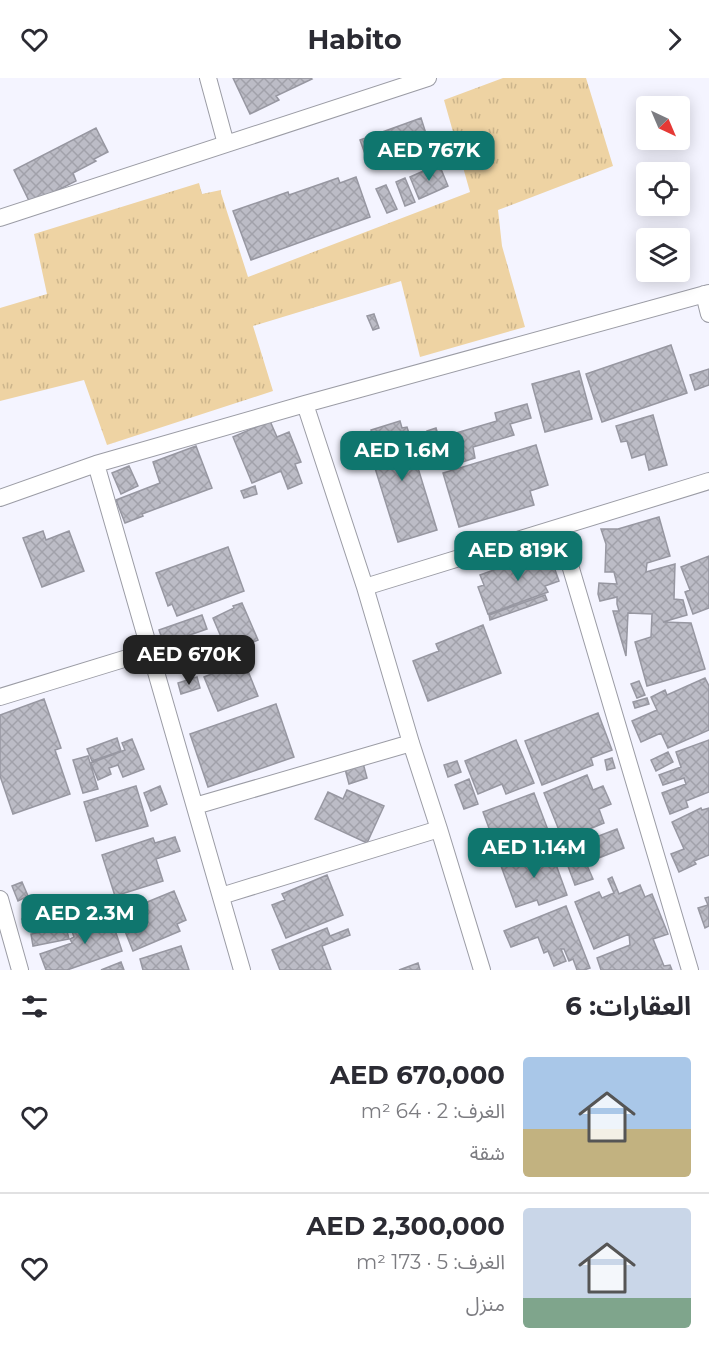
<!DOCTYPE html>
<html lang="ar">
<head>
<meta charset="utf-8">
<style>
	body { margin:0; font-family:Montserrat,"Noto Sans Arabic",sans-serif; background:#f2f2f3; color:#2b2b33; direction:rtl; height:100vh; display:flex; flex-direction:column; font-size:22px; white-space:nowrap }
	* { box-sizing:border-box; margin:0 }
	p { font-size:20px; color:#7c7c81 }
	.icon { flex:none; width:33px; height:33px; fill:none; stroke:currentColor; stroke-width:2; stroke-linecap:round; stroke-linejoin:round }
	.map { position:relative; height:892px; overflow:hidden; direction:ltr }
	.side { display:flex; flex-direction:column; background:#fff; flex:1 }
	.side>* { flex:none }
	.needle { width:39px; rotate:136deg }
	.buttons { position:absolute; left:636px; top:18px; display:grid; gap:12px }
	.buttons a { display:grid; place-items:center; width:54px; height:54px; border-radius:6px; background:#fff; box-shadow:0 3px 15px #0003; font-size:30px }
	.price { position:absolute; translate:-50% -51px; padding:0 14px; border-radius:12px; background:#0f766e; color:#fff; font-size:20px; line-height:39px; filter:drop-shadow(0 2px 3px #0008) }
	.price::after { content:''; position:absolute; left:50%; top:36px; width:18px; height:14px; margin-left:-9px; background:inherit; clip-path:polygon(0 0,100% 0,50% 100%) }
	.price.active { background:#222; color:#fff }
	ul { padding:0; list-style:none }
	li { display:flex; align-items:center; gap:18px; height:150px; padding:0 18px }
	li+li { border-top:2px solid #e1e1e2 }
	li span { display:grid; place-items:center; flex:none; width:168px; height:120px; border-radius:6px; color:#555 }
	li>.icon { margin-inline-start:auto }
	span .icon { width:72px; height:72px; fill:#fffc; stroke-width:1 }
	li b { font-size:26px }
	h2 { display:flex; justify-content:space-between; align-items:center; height:72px; padding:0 18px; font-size:26px }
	header { display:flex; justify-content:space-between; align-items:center; height:78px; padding:0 18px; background:#fff; font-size:27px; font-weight:700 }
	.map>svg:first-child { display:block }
	.park { fill:url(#park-tufts) }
	.building { fill:url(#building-cross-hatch); stroke:#9797a1; stroke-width:1.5 }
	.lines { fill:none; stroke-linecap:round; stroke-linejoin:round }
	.minor-casing { stroke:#9b9ca5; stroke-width:18 }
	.minor { stroke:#fff; stroke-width:16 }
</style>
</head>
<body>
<header><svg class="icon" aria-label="forward" viewBox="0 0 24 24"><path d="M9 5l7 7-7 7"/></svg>Habito<svg class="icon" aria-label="heart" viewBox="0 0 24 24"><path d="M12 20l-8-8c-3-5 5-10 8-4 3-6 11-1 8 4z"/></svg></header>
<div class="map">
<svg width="709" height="892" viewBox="0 0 709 892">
	<defs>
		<pattern id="park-tufts" width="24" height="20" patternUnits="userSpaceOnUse" patternTransform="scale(1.5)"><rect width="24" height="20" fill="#eed3a3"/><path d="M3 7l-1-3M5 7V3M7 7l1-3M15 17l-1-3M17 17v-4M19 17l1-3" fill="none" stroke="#ccb58c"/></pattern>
		<pattern id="building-cross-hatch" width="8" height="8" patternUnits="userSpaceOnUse" patternTransform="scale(1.5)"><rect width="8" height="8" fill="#bcbcc6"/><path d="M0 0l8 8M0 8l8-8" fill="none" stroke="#a1a1aa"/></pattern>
	</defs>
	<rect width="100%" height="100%" fill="#f4f4ff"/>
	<!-- park -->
	<path class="park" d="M503,0H586L613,88L498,132L502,168L525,249L420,279L401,203L253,248L273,313L107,367L84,302L0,323V230L47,216L34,156L199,105L202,116L221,112V115L248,199L470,114L444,22Z"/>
	<!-- building -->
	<path class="building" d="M233,0H311L312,1L276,18L279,22L250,36Z
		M421,40L429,65L369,87L360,62Z
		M96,50L108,74L94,81L96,83L73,95L76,103L58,112L63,122L35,135L14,92Z
		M439,86L448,108L419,121L410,99Z
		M356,99L370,139L251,182L233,133L288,114L289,117L338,100L340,105Z
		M405,100L415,124L405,128L396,104Z
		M386,107L397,131L387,135L376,111Z
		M374,236L379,250L373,252L367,238Z
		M671,267L687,315L602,344L586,296Z
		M709,291V307L695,312L690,297Z
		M579,293L592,341L545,354L532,306Z
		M527,326L531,340L510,346L514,357L473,369L475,380L453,387L452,383L440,385L427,353L436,350L439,360L497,343L495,335Z
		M653,337L667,387L649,392L645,376L632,380L627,363L621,364L616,348Z
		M270,343L277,359L289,354L301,384L295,386L302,405L288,411L281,393L252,405L233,359Z
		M400,343L402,350L407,349L420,389L418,390L437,452L398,464L370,374L377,372L371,352Z
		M536,367L548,407L530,413L534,427L459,449L443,395Z
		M196,368L212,410L142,436L143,438L125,445L116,422L160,405L153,384Z
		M129,388L138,408L121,416L112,395Z
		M255,408L257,416L244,420L241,413Z
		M659,439L670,478L647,485L646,494L675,486L674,521L683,522L687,537L663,544L691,545L705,591L647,608L635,564L651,559L652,536L628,535L626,578L613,533H619L617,526V519L600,523L598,516L599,505L617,506L614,494H605L606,466L601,451H618Z
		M43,453L46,462L69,453L84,493L42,509L23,460Z
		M228,469L244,513L177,538L172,526L168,528L156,495Z
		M548,472L559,503L545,508L548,514L488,536L478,509L484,507L480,497Z
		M709,478V530L693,536L685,514L690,512L681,489Z
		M545,517L547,522L490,542L489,537Z
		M242,525L258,562L228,575L213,540L234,530L233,528Z
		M202,537L207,551L164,566L159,552Z
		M483,547L501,595L428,623L413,583L439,573L436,566Z
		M244,583L258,618L218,633L204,599Z
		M197,599L200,610L181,616L178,605Z
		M705,600L709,608V652L668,670L661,655L641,664L632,643L657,632L651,619L665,612L667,617Z
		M639,603L645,617L637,620L631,606Z
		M647,620L649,626L635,630L633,624Z
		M44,621L61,670L55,672L70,716L13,736L0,698V637Z
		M276,626L294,679L208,709L190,656Z
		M598,635L612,672L591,680L593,687L542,707L525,663Z
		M117,660L121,673L92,683L87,671Z
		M132,661L144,691L123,699L118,687L109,690L111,696L98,702L91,685L125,672L122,665Z
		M516,662L534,705L506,716L502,706L478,716L465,683Z
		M709,662V714L686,723L688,729L670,736L662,715L686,706L684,700L663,707L659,697L681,689L676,674Z
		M668,674L673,684L656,693L651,682Z
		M88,678L98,711L83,715L73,682Z
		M612,680L615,690L607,692L605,682Z
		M457,683L461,694L448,699L444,687Z
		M363,685L367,700L349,706L345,691Z
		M587,697L593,712L603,708L611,726L599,731L604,745L563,762L544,715Z
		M469,701L478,726L464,731L455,707Z
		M136,708L148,748L96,763L84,724Z
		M160,708L167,726L151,733L144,715Z
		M347,712L384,728L367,765L315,741L328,714L343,721Z
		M534,715L551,760L500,780L483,734Z
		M701,730L702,732L709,730V777L694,783L696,786L679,794L671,776L684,771L672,744Z
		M617,751L624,770L586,785L593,801L575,807L562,772Z
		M175,759L180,773L156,781L163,803L115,818L102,777L153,760L155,765Z
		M550,770L567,817L539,827L537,822L516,829L501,788Z
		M327,797L343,837L286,860L272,827L285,822L282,816Z
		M612,799L619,816L640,807L645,819L652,816L668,856L653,861L664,888L670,887L672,892H601L597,880L630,867L629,856L594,871L575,824L599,814L602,820L614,815L608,801Z
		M22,804L28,818L18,823L12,808Z
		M174,813L186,842L177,846L180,853L133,873L118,836Z
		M709,819V848L705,850L698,830L708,827L705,820Z
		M566,828L590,890L584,892H577L573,881L569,883L564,871H561L566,883L554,888L548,873L544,875L538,859L511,869L504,853Z
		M34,834L41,846L29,853L22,841Z
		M109,834L122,873L67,892H46L40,876L72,865L70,861L74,859L70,848Z
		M66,849L69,861L33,868L31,856Z
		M327,850L330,858L348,851L350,857L322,868L331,892H280L272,872Z
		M181,868L189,892H143L140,881Z
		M121,884L124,892H101Z
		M418,885L420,892H399Z"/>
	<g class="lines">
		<!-- minor casing -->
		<g class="minor-casing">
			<path id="minor" d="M208,0L226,66
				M0,140L428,0
				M704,216L709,236
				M305,326L365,509L411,665L439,751L482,892
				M96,386L242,892
				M0,420L96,386L305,326L709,215
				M559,450L690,892
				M365,509L709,403
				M0,619L150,573
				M195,728L411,665
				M221,818L439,751
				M0,821L20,892"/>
		</g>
		<!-- minor -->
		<use href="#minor" class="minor"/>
	</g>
</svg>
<div class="buttons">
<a><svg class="needle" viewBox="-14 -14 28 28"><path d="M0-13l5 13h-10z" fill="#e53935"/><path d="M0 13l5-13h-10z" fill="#7c7c81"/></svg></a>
<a><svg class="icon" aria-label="locate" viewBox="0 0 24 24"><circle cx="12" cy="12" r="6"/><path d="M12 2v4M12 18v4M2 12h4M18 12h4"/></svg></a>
<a><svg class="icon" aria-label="layers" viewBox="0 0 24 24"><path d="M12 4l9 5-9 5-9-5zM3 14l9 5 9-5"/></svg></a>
</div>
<b class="price" style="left:429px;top:104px">AED 767K</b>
<b class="price" style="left:402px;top:404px">AED 1.6M</b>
<b class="price" style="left:518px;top:504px">AED 819K</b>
<b class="price active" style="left:189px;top:608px">AED 670K</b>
<b class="price" style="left:534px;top:801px">AED 1.14M</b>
<b class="price" style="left:85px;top:867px">AED 2.3M</b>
</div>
<section class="side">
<h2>العقارات: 6<svg class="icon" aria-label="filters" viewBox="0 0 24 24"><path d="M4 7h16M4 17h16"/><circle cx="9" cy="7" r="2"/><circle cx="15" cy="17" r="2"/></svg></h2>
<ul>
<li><span style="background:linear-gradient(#a9c7e8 60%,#c2b280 0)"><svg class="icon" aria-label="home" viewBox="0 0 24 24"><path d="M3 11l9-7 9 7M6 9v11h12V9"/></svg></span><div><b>AED 670,000</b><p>الغرف: 2 · 64 m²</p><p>شقة</p></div><svg class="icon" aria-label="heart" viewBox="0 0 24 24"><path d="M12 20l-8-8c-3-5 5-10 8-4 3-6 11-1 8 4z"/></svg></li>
<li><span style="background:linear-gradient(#c9d6e8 75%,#7fa58c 0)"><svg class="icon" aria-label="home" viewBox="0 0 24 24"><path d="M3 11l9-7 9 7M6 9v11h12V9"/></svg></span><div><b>AED 2,300,000</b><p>الغرف: 5 · 173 m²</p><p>منزل</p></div><svg class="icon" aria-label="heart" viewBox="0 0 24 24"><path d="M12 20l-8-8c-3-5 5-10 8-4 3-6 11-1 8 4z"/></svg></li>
</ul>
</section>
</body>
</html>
